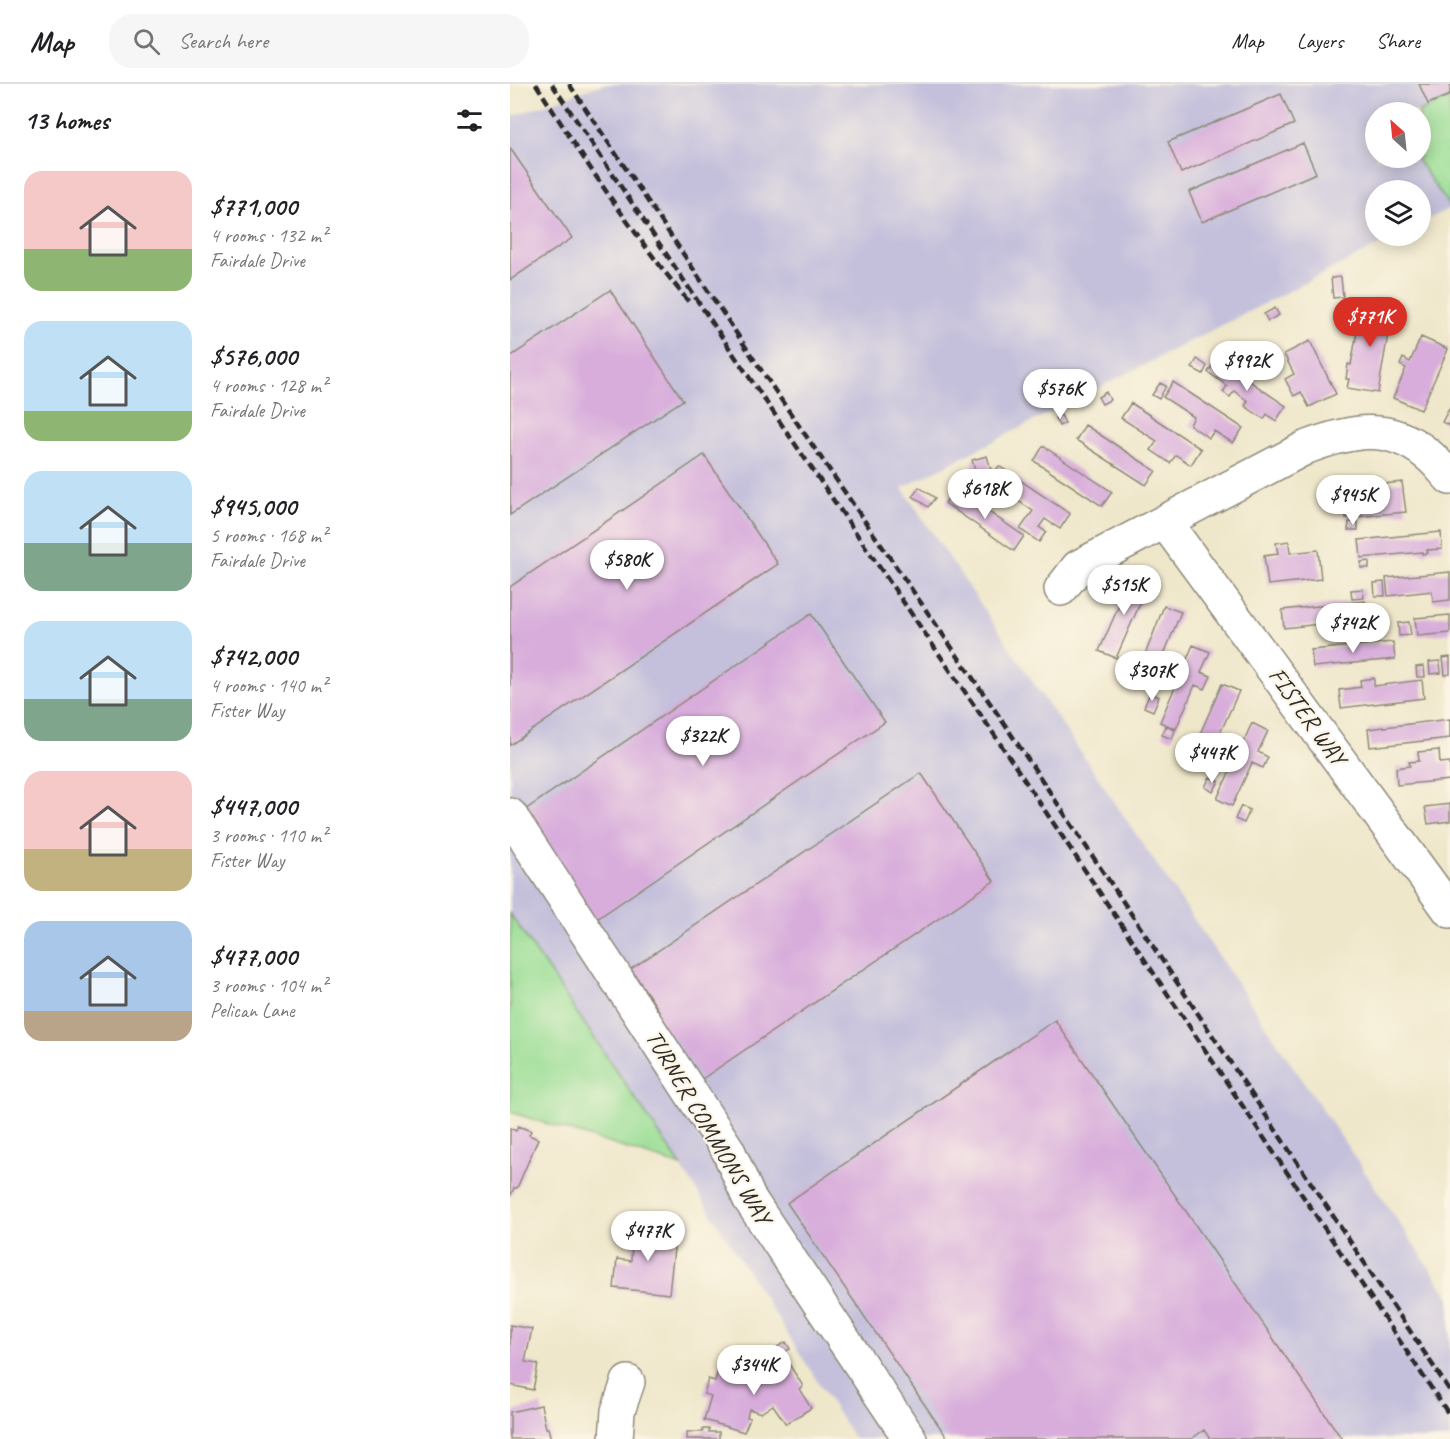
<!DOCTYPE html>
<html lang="en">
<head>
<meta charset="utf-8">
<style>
	body { margin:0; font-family:Caveat,sans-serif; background:#f6f6f6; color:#202124; height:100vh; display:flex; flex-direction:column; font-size:22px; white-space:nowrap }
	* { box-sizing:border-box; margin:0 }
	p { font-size:20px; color:#757577 }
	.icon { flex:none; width:33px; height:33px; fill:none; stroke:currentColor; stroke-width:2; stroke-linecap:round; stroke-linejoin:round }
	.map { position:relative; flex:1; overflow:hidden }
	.panel { display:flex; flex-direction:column; background:#fff; width:510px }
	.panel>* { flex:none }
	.needle { width:39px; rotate:333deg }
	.controls { position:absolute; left:855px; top:18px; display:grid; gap:12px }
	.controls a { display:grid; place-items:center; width:66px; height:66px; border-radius:50%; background:#fff; box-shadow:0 3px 15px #0003; font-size:30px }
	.price { position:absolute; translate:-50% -51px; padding:0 14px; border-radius:21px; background:#fff; color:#222; font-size:20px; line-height:39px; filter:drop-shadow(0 2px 3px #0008) }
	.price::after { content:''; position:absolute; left:50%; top:36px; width:18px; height:14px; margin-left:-9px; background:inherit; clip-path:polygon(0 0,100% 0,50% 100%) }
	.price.active { background:#d93025; color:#fff }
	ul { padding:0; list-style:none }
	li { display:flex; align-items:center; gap:18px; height:150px; padding:0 24px }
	li span { display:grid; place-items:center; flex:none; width:168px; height:120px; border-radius:18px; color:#555 }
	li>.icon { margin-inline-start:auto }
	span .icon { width:72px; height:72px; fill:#fffc; stroke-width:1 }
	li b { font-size:26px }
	h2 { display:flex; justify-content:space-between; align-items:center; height:72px; padding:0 24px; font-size:26px }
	header { display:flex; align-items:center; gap:36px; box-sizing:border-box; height:84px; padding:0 30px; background:#fff; border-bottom:2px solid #e0e0e0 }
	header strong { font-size:28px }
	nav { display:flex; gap:33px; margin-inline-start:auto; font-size:21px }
	.search { width:420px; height:54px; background:#f6f6f6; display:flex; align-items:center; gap:15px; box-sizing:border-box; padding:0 21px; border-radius:24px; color:#757577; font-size:22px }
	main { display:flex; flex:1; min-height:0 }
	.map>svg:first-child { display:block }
	.industrial { fill:#c4c0db }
	.green { fill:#9bde96; stroke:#638460; stroke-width:1.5 }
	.building { fill:#d8addb }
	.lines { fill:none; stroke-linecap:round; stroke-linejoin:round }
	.minor-casing { stroke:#8d897a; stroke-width:36 }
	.minor { stroke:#fff; stroke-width:33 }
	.rail { stroke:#2b2b2b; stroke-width:4.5; stroke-dasharray:9 4.5; stroke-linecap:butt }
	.labels { text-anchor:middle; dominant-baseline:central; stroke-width:4.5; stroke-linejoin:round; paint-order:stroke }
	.street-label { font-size:24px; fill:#2b2b2b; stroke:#fcf5e5 }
</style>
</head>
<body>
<header>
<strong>Map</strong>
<div class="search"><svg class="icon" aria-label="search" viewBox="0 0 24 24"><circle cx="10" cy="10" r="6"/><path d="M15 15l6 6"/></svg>Search here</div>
<nav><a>Map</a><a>Layers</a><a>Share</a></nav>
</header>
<main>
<section class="panel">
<h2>13 homes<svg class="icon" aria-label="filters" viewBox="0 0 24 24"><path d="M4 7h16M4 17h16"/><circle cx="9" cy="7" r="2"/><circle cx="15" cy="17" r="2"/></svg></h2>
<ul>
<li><span style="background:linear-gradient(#f6c9c9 65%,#8fb573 0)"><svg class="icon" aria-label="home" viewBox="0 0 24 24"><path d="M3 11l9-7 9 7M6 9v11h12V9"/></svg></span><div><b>$771,000</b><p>4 rooms · 132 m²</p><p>Fairdale Drive</p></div></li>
<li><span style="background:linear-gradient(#bfe0f5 75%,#8fb573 0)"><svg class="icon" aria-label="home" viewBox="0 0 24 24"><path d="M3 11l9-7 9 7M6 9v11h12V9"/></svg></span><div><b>$576,000</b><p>4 rooms · 128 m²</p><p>Fairdale Drive</p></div></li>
<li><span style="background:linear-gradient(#bfe0f5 60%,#7fa58c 0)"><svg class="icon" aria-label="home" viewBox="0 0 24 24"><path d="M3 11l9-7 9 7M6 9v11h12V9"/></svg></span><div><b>$945,000</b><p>5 rooms · 168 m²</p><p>Fairdale Drive</p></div></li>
<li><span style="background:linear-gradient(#bfe0f5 65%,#7fa58c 0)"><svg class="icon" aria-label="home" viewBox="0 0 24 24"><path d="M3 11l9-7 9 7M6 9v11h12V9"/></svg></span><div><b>$742,000</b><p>4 rooms · 140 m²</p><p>Fister Way</p></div></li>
<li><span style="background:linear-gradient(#f6c9c9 65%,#c2b280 0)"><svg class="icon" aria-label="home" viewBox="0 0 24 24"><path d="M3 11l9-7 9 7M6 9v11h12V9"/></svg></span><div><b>$447,000</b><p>3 rooms · 110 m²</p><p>Fister Way</p></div></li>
<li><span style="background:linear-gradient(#a9c7e8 75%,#b9a48a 0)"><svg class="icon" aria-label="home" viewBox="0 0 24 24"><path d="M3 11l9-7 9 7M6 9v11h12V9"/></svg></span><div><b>$477,000</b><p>3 rooms · 104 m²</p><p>Pelican Lane</p></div></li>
</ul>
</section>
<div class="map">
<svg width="940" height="1355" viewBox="0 0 940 1355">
	<rect width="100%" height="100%" fill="#fcf5e5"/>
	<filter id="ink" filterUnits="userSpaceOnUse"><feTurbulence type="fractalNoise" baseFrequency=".0167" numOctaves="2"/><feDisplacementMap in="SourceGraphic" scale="12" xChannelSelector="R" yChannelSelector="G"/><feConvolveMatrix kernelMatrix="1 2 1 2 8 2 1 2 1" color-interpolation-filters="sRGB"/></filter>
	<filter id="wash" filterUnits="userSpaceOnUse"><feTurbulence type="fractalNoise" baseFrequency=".008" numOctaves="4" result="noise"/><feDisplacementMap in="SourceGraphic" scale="24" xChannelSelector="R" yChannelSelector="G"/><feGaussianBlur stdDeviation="1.35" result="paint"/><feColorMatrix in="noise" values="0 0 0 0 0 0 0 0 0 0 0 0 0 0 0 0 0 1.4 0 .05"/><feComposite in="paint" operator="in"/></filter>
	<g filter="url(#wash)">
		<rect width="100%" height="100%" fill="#efe7ca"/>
		<!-- industrial -->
		<path class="industrial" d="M93,0H940V14L909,28H866V74H906L940,124L911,139L910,106H866V152H887L392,404L940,1214V1355H344L171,1082L0,830V33Z"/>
		<!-- green -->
		<path class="green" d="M940,14V123L906,74H910L909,28Z
			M0,830L171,1082L0,1028Z"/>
		<g id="blocks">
			<!-- building -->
			<path class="building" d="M909,0H940V11L918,20Z
				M771,10L784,40L671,89L658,58Z
				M793,59L806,89L692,138L679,108Z
				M0,64L62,154L0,196Z
				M831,193L833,213L823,214L821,194Z
				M100,206L173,316L0,431V273Z
				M862,214L873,216L872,224L882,226L868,309L837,304L839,295H836L838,280L841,281L852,220L861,222Z
				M765,224L769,231L758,237L754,230Z
				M911,253L938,265L911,326L883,314L896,284L890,281L893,274L900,278Z
				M800,257L826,310L799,323L791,308L784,312L775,295L784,290L774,270Z
				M687,275L697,282L693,290L682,284Z
				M707,275L776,322L766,337L757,330L754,335L735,322L738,317L724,307L720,313L713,308L717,302L698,288Z
				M663,298L733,344L723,359L704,347L699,354L680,341L684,333L653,313Z
				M650,299L656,302L649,315L642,311Z
				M596,308L600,316L592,320L588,313Z
				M621,319L691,365L681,381L666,371L660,379L641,366L647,357L611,334Z
				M940,323V342L932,338Z
				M551,331L555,339L549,342L545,334Z
				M575,341L646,387L636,401L566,356Z
				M533,362L602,408L592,422L524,377Z
				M194,371L268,480L0,661V503Z
				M477,372L482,389L467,393L462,376Z
				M489,382L560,430L550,445L535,435L529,443L536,448L529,458L510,445L523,427L479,397Z
				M892,398L896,428L836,434L833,404Z
				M409,403L425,414L418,423L403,412Z
				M445,405L514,452L504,467L435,419Z
				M839,438H848V446H838Z
				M931,448L932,465L917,466L918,469L912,470V468L851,474L849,456Z
				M779,457L780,469L808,466L811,495L758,501L754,472L768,470L766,459Z
				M859,477V484H851V478Z
				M940,488V516L923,518L922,507L878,512L876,494Z
				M623,490L640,497L606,574L589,567Z
				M874,498L875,512H865L864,499Z
				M853,505L854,514L842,515L841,506Z
				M855,517L857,535L774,544L772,526Z
				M654,522L671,528L640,605L624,599Z
				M301,530L375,638L84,837L12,728Z
				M940,531V549L907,552L905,534Z
				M899,538L901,551L889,552L888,539Z
				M863,549L864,557L853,558L852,550Z
				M883,558L885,575L803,583L801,566Z
				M683,561L700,568L691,588L701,592L695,605L685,601L666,645L650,638Z
				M940,573V590L935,591L933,574Z
				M930,577L931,589L920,590L919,578Z
				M914,582L915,593H907L906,583Z
				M864,594V602L912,596L914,614L831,624L829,606L851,603L850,596Z
				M712,600L729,607L695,683L679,675Z
				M640,609L649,613L643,627L634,623Z
				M940,635V654L860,663L858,645Z
				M742,639L758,647L748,668L758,673L753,684L742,679L722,722L707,715Z
				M656,642L665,646L662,655L652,651Z
				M929,666L930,679L940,678V696L887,701L886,684L900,682L899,678L909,677L908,668Z
				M411,689L484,797L192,995L163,952L126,944L150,928L121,885Z
				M700,693L709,697L703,708L695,703Z
				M940,720V737L918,740L915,723Z
				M731,722L740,726L734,739L725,735Z
				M545,936L832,1355H700L694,1346L681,1355H438L277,1119Z
				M8,1042L21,1047L19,1051L28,1055L7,1104H4L0,1113V1044L6,1047Z
				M126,1142L166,1146L159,1210L104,1204L107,1175L121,1177L123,1145H126Z
				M0,1241L22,1245L15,1278L28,1280L23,1306L0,1301Z
				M276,1258L280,1265L269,1271L265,1264Z
				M277,1277L293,1302L289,1305L301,1324L276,1340L263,1321L251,1329L239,1325L237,1333L240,1334L234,1348L194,1336L201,1312L194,1310L198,1295L205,1297L209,1283L250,1294Z
				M31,1321L36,1344H38L41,1355H0V1328Z
				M193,1345H199V1348H209V1355H177V1348H193Z"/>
		</g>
	</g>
	<g filter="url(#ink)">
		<use href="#blocks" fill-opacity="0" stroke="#8d897a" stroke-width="1.5"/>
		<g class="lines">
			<!-- minor casing -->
			<g class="minor-casing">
				<path id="minor" d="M655,438L940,827
					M551,505L568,483L797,363C840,347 878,338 917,370C926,377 933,386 940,394
					M0,731L218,1066L239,1114L400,1355
					M106,1355L108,1327L118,1298"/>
			</g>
			<!-- minor -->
			<use href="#minor" class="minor"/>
			<!-- rail -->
			<path class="rail" d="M26,0C74,76 122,149 179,218
				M42,0L224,271L479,643L940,1332
				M59,0L272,317L491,635L940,1307"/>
		</g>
	</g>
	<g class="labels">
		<!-- street labels -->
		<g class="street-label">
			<text transform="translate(798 632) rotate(54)">FISTER WAY</text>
			<text transform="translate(199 1043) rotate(59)">TURNER COMMONS WAY</text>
		</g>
	</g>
</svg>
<div class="controls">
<a><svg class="needle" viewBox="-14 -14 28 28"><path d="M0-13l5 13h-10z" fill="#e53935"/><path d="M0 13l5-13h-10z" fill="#757577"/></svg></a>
<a><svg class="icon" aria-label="layers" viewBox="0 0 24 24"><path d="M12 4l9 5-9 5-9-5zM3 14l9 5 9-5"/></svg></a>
</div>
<b class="price active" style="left:860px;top:264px">$771K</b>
<b class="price" style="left:737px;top:308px">$992K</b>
<b class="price" style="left:550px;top:336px">$576K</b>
<b class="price" style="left:475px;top:436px">$618K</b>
<b class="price" style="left:843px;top:442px">$945K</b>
<b class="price" style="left:117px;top:507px">$580K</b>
<b class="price" style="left:614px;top:532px">$515K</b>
<b class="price" style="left:843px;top:570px">$742K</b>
<b class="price" style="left:642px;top:618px">$307K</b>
<b class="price" style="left:193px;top:683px">$322K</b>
<b class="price" style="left:702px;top:700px">$447K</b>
<b class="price" style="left:138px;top:1178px">$477K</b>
<b class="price" style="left:244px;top:1312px">$344K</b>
</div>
</main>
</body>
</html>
